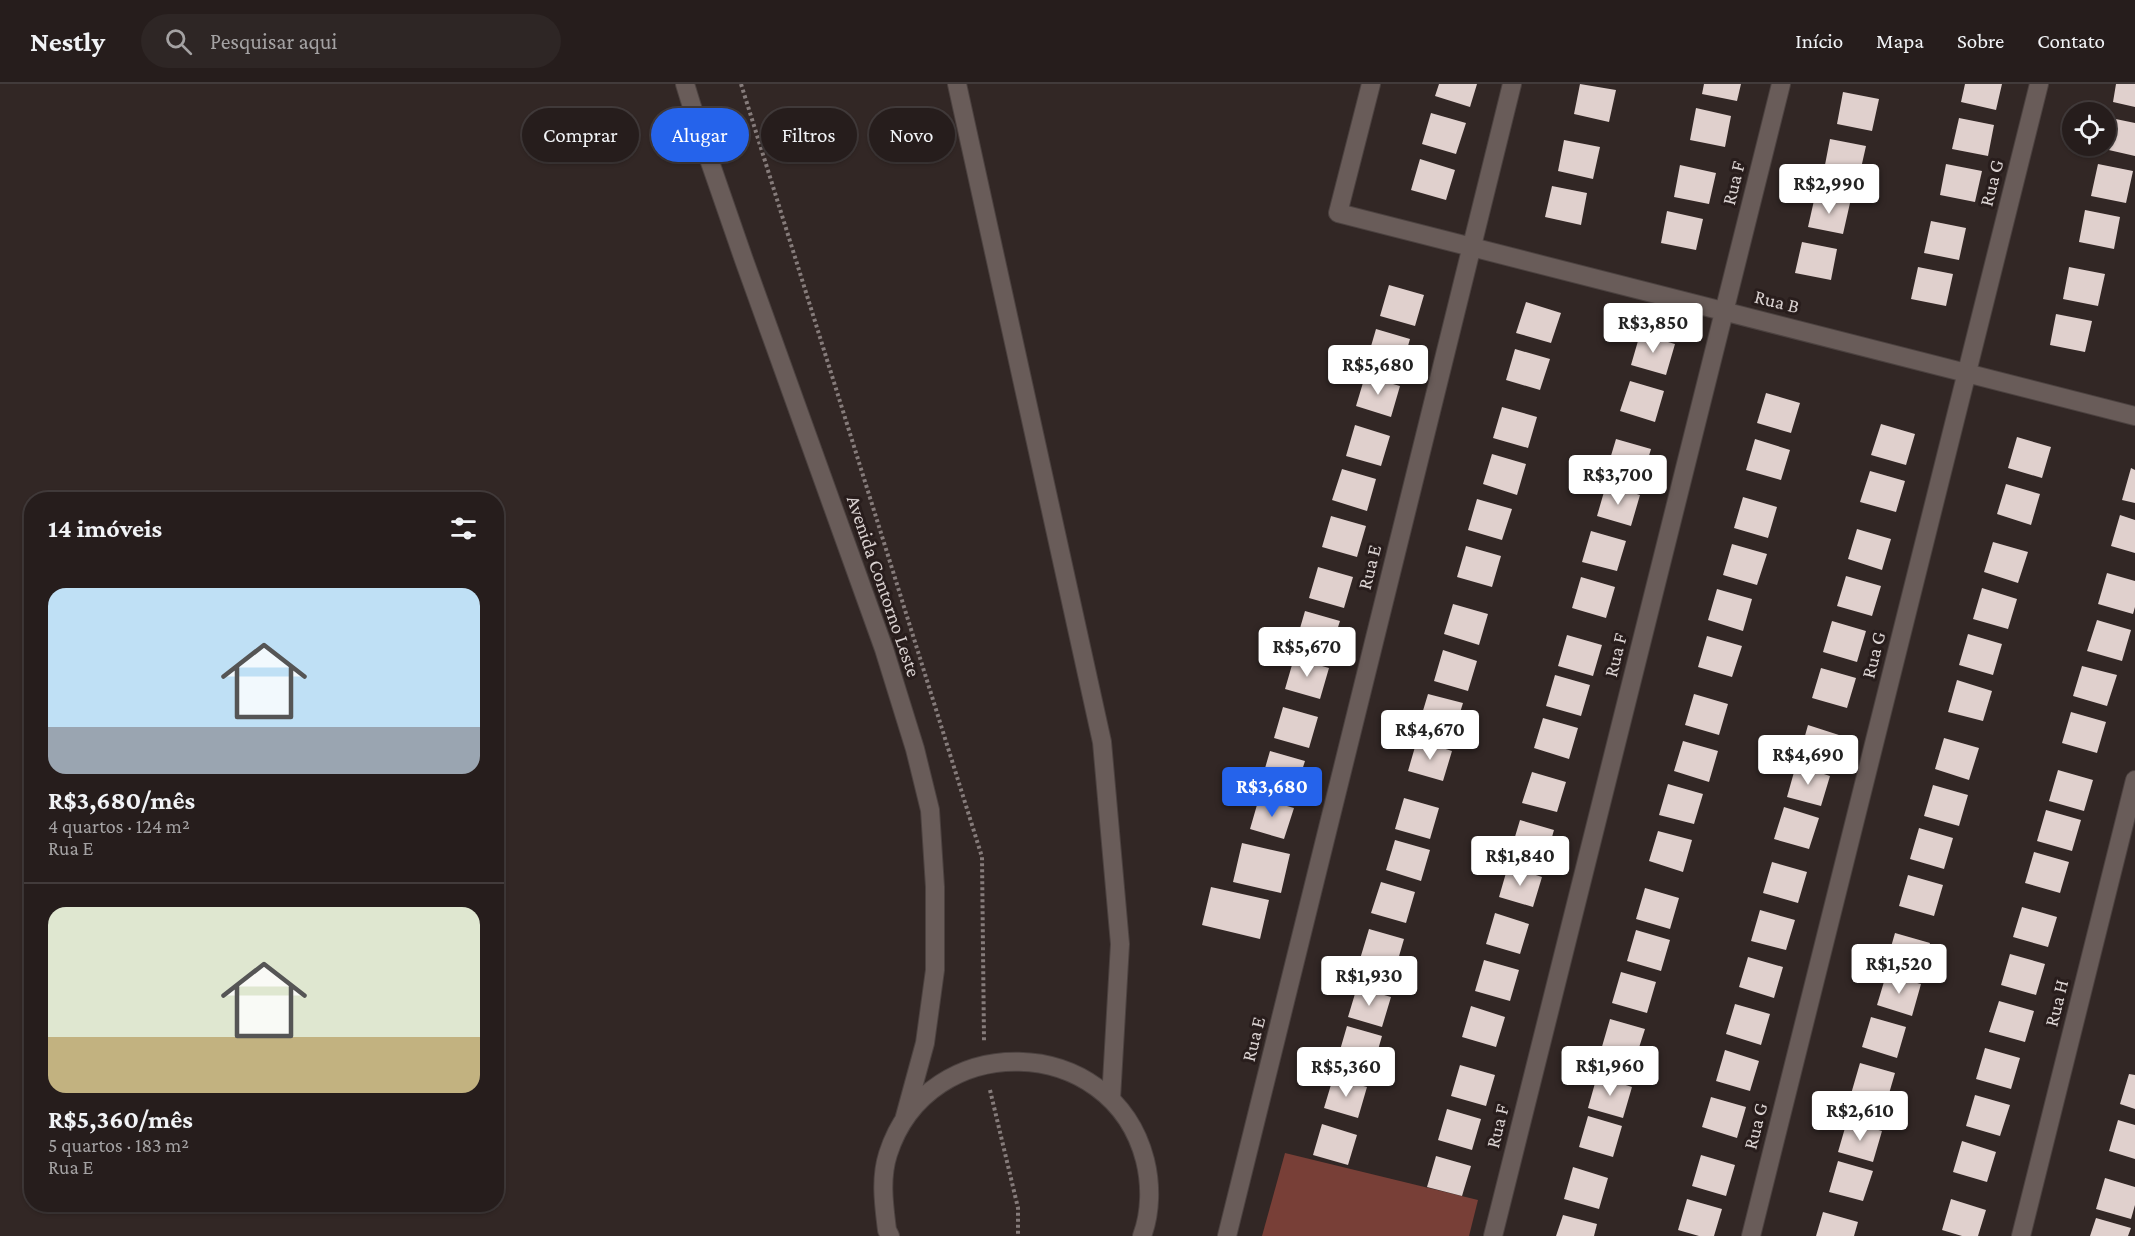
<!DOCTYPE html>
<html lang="pt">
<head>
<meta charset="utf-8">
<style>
	body { margin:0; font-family:"Crimson Pro",serif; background:#2e2625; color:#f1f3f6; height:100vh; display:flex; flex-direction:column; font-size:22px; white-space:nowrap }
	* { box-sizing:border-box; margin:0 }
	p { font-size:20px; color:#a4a2a3 }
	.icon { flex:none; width:33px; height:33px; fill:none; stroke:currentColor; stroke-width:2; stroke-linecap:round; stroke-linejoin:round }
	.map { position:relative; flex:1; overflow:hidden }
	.drawer { position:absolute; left:24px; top:408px; width:480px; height:720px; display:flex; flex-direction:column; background:#261d1c; border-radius:24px; box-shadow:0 2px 4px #0004,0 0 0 2px #423b3b }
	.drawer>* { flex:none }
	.hud { position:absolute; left:522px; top:24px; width:570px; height:54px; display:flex; gap:12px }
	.tools { position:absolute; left:2062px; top:18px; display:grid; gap:12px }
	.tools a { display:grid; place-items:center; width:54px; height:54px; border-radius:50%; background:#261d1c; box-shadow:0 2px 4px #0004,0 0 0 2px #423b3b; font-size:30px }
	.price { position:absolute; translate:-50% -51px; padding:0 14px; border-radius:6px; background:#fff; color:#222; font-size:20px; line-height:39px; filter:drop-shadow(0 2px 3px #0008) }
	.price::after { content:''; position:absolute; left:50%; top:36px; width:18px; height:14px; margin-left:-9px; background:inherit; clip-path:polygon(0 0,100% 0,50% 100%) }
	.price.selected { background:#2563eb; color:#fff }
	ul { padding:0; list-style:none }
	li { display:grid; align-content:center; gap:12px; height:318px; padding:0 24px }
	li+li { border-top:2px solid #423b3b }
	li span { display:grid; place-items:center; height:186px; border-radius:18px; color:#555 }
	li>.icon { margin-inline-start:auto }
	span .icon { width:108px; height:108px; fill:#fffc; stroke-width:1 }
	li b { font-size:26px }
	h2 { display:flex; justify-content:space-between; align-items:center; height:72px; padding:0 24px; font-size:26px }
	.chip { padding:0 21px; border-radius:27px; background:#261d1c; box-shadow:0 2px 4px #0004,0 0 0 2px #423b3b; font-size:21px; line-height:54px }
	.chip.selected { background:#2563eb; color:#fff }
	header { display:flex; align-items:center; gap:36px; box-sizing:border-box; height:84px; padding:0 30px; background:#261d1c; border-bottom:2px solid #423b3b }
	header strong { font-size:28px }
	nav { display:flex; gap:33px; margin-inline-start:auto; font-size:21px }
	.search { width:420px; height:54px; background:#2e2625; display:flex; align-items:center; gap:15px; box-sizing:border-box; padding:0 21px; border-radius:33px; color:#a4a2a3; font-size:22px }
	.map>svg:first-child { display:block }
	.green { fill:#783f37 }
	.building { fill:#e0d0cd }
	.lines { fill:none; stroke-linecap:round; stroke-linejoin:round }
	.minor-casing { stroke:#4c4240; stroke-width:20 }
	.path { stroke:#867c7b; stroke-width:4; stroke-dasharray:3 3; stroke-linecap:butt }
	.minor { stroke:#695c59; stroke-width:18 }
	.labels { text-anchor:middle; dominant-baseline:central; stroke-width:6; stroke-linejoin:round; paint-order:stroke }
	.street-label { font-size:20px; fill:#d9d1d0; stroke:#281d1c }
</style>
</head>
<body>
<header>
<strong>Nestly</strong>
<div class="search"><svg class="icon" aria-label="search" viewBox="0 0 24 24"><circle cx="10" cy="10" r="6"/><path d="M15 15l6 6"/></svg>Pesquisar aqui</div>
<nav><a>Início</a><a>Mapa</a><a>Sobre</a><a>Contato</a></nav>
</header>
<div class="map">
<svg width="2135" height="1152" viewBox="0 0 2135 1152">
	<rect width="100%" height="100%" fill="#322725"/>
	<!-- green -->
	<path class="green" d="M1285,1069L1478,1116L1469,1152H1262Z"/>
	<!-- building -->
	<path class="building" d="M1439,0H1477L1470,23L1435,12Z
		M1580,0L1616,6L1609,38L1574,30Z
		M1704,0H1741L1737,17L1702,10Z
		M1965,0H2002L1996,26L1961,18Z
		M2116,0H2135V23L2113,18Z
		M1843,8L1879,15L1872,47L1837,40Z
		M1696,24L1731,32L1725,63L1690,56Z
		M1431,29L1466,39L1456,70L1422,60Z
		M2106,33L2135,39V72L2100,64L2101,62H2106Z
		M1959,34L1994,41L1988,72L1952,65Z
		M1830,55L1866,62L1859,93L1824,86Z
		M1564,56L1600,63L1593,95L1558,87Z
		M1420,75L1455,86L1446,116L1411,106Z
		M1946,80L1982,87L1975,118L1940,111Z
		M2098,80L2133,87L2126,119L2091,112Z
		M1680,81L1716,89L1709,120L1674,113Z
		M1552,102L1587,109L1581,141L1545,133Z
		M1815,112L1850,119L1843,150L1808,143Z
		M2085,126L2120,133L2114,165L2079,158Z
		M1667,127L1703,135L1696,166L1661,159Z
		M1931,137L1966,144L1959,176L1924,169Z
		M1802,158L1837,165L1831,196L1795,189Z
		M1918,183L1953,190L1946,222L1911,215Z
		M2069,183L2105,190L2098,222L2063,215Z
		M1389,201L1424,211L1415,242L1380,232Z
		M1526,218L1561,229L1551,259L1516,249Z
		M2056,230L2092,237L2085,268L2050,261Z
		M1376,245L1410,255L1401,286L1367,276Z
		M1640,250L1675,260L1666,291L1631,281Z
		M1515,265L1550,275L1540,306L1506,296Z
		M1365,292L1400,302L1391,333L1356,322Z
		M1630,297L1664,307L1655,338L1620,327Z
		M1766,309L1800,319L1791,349L1757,339Z
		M1502,323L1537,333L1528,364L1493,354Z
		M1881,340L1915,350L1906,381L1871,371Z
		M1355,341L1390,352L1381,382L1346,372Z
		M2017,353L2051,363L2042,394L2008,384Z
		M1616,355L1651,365L1642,395L1607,385Z
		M1755,355L1790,366L1781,396L1746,386Z
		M1492,370L1526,380L1517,411L1483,400Z
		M2131,384L2135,386V419L2122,416Z
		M1342,385L1376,395L1367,427L1332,416Z
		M1870,387L1905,397L1896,428L1860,418Z
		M2006,400L2040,410L2031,441L1997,430Z
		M1606,401L1640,411L1631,442L1597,432Z
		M1743,413L1777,423L1768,454L1734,444Z
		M1477,415L1512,425L1502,456L1468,446Z
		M2120,431L2135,436V469L2111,462Z
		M1331,432L1366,442L1357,473L1322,463Z
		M1857,445L1891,455L1882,486L1848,475Z
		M1591,447L1626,457L1617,487L1582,478Z
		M1993,458L2028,468L2018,499L1984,488Z
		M1732,460L1767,470L1757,501L1723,491Z
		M1466,462L1501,472L1492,503L1457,493Z
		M1318,483L1353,493L1344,524L1309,514Z
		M2107,489L2135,497V523L2133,530L2098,520Z
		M1846,492L1881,502L1872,532L1837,522Z
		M1581,493L1615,503L1606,534L1572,524Z
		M1982,504L2017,515L2008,545L1973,535Z
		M1717,505L1752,515L1743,547L1708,536Z
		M1453,520L1488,530L1479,561L1444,550Z
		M1305,527L1340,537L1330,568L1296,558Z
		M2097,536L2131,546L2122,577L2087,567Z
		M1832,537L1866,547L1857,578L1823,568Z
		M1968,550L2002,560L1993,591L1959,581Z
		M1567,551L1602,561L1593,592L1558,582Z
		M1707,552L1742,562L1732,593L1698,583Z
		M1443,566L1477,577L1468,607L1434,597Z
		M1294,574L1329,584L1320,615L1285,605Z
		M2082,582L2117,591L2107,622L2073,612Z
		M1821,584L1856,594L1847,624L1812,614Z
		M1555,591L1590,601L1581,632L1546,622Z
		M1957,596L1992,607L1983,637L1948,628Z
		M1428,610L1463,619L1453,651L1419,640Z
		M1694,610L1728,620L1719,651L1685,641Z
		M1283,623L1318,633L1309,664L1274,654Z
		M2071,628L2106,638L2097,669L2062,659Z
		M1543,634L1578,644L1569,675L1534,664Z
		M1808,641L1842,652L1833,682L1799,673Z
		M1944,654L1979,664L1969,696L1935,685Z
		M1417,656L1452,667L1443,697L1408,687Z
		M1683,657L1718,667L1709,698L1674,687Z
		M1270,667L1305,677L1295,708L1261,698Z
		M1796,681L1830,692L1821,722L1787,713Z
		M2058,686L2093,696L2084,727L2049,717Z
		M1532,688L1566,698L1557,728L1522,719Z
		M1668,700L1703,710L1694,740L1659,731Z
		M1933,701L1968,711L1959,742L1924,732Z
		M1259,714L1294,724L1284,755L1250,745Z
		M1404,714L1439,724L1430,755L1395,745Z
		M1784,723L1819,734L1809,765L1774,755Z
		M2046,726L2081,736L2072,767L2037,757Z
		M1520,736L1554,746L1545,777L1511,766Z
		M1919,744L1953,754L1944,785L1910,775Z
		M1658,747L1692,756L1683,788L1649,777Z
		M1395,756L1430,766L1421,797L1386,786Z
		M1242,759L1290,770L1281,809L1233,798Z
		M2034,768L2069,778L2060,809L2025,799Z
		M1772,778L1807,788L1798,819L1763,809Z
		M1508,782L1542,793L1533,823L1499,813Z
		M1908,791L1943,801L1934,832L1899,822Z
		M1381,798L1415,808L1406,839L1371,829Z
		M1211,803L1269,816L1260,855L1202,841Z
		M1645,804L1679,814L1670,845L1636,835Z
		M2022,823L2057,833L2048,863L2013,853Z
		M1760,826L1795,836L1786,866L1751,857Z
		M1495,829L1529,840L1520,870L1486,860Z
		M1369,845L1404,855L1395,886L1360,875Z
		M1636,846L1670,856L1661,887L1627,877Z
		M1895,849L1930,859L1920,889L1886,880Z
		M2010,870L2045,880L2036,911L2001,901Z
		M1748,873L1783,883L1774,914L1739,903Z
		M1484,876L1519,886L1510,917L1475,907Z
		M1621,888L1656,898L1647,929L1612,919Z
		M1886,891L1921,900L1912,932L1877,921Z
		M1357,903L1391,913L1382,943L1348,933Z
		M1999,917L2034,927L2025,958L1989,948Z
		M1735,920L1770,930L1761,961L1726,950Z
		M1471,922L1505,933L1496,963L1462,953Z
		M1871,933L1906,943L1897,974L1862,963Z
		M1610,935L1645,945L1635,976L1601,966Z
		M1347,942L1382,952L1373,983L1338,973Z
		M1985,964L2020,974L2011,1005L1976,995Z
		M1725,966L1759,977L1750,1007L1716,997Z
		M1860,979L1895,989L1886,1020L1851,1010Z
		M1460,981L1495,991L1486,1022L1451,1012Z
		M2129,990L2135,991V1025L2120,1020Z
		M1597,992L1632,1003L1623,1034L1588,1024Z
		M1333,994L1367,1003L1358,1034L1324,1024Z
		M1975,1011L2010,1021L2000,1052L1966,1042Z
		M1711,1013L1746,1023L1737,1054L1702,1043Z
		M1447,1025L1481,1035L1472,1066L1438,1056Z
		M1588,1032L1622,1042L1613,1073L1579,1063Z
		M2118,1036L2135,1041V1075L2109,1067Z
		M1847,1037L1882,1047L1873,1078L1838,1068Z
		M1322,1040L1357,1051L1348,1081L1313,1071Z
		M1962,1057L1996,1068L1987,1098L1953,1088Z
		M1701,1071L1735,1081L1726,1112L1692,1102Z
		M1436,1072L1471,1082L1462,1112L1427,1103Z
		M1838,1077L1873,1087L1863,1117L1829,1108Z
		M1573,1083L1608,1094L1599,1125L1564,1115Z
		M2105,1094L2135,1103V1121L2131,1135L2096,1125Z
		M1687,1115L1722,1125L1714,1152H1699L1678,1146Z
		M1951,1115L1986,1126L1978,1152H1962L1942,1146Z
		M1823,1128L1858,1138L1854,1152H1816Z
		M1563,1131L1597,1140L1594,1152H1556Z
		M2096,1134L2131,1144L2128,1152H2090Z"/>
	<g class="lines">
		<!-- minor casing -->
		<g class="minor-casing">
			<path id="minor" d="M685,0L701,52L744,176L884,565L915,665L930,726L935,803V886L925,959L904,1036
				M957,0L1102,658L1120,860L1111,1015
				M1371,0L1338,129L2135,332
				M890,1152L887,1146C884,1121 880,1095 888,1070C928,944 1112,948 1145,1076C1151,1100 1151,1128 1142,1152
				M1227,1152L1512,0
				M1493,1152L1781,0
				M1751,1152L2039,0
				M2021,1152L2135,696"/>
		</g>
		<!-- path -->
		<path class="path" d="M741,0L982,773L984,957
			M990,1006L1018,1124V1152"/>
		<!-- minor -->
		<use href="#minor" class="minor"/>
	</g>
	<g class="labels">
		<!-- street labels -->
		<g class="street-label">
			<text transform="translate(1733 99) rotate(-76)">Rua F</text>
			<text transform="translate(1991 99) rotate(-76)">Rua G</text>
			<text transform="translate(1777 217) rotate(14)">Rua B</text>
			<text transform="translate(1369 483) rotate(-76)">Rua E</text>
			<text transform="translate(884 502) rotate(71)">Avenida Contorno Leste</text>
			<text transform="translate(1615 571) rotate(-76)">Rua F</text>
			<text transform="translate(1873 571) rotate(-76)">Rua G</text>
			<text transform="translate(2056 919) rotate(-76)">Rua H</text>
			<text transform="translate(1253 955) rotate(-76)">Rua E</text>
			<text transform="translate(1497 1042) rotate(-76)">Rua F</text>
			<text transform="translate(1755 1042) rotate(-76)">Rua G</text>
		</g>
	</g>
</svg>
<div class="tools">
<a><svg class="icon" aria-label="locate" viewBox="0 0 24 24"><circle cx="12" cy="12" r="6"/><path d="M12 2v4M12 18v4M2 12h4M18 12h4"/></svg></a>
</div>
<b class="price" style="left:1829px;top:131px">R$2,990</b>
<b class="price" style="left:1653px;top:270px">R$3,850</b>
<b class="price" style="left:1378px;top:312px">R$5,680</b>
<b class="price" style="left:1618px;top:422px">R$3,700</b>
<b class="price" style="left:1307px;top:594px">R$5,670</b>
<b class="price" style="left:1430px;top:677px">R$4,670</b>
<b class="price" style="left:1808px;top:702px">R$4,690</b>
<b class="price selected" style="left:1272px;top:734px">R$3,680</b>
<b class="price" style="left:1520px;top:803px">R$1,840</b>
<b class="price" style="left:1899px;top:911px">R$1,520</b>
<b class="price" style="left:1369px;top:923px">R$1,930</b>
<b class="price" style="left:1610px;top:1013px">R$1,960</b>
<b class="price" style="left:1346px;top:1014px">R$5,360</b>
<b class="price" style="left:1860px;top:1058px">R$2,610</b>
<div class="hud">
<a class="chip">Comprar</a>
<a class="chip selected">Alugar</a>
<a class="chip">Filtros</a>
<a class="chip">Novo</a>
</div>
<section class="drawer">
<h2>14 imóveis<svg class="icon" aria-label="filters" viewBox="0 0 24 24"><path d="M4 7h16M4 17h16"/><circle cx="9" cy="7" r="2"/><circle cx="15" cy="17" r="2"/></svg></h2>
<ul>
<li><span style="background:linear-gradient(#bfe0f5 75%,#9aa5b1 0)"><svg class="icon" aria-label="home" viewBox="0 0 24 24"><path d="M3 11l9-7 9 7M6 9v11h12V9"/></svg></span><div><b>R$3,680/mês</b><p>4 quartos · 124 m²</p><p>Rua E</p></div></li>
<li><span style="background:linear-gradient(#dfe7d0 70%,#c2b280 0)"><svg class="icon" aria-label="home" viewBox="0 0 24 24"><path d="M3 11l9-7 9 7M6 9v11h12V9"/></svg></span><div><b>R$5,360/mês</b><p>5 quartos · 183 m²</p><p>Rua E</p></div></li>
</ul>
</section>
</div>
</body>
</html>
